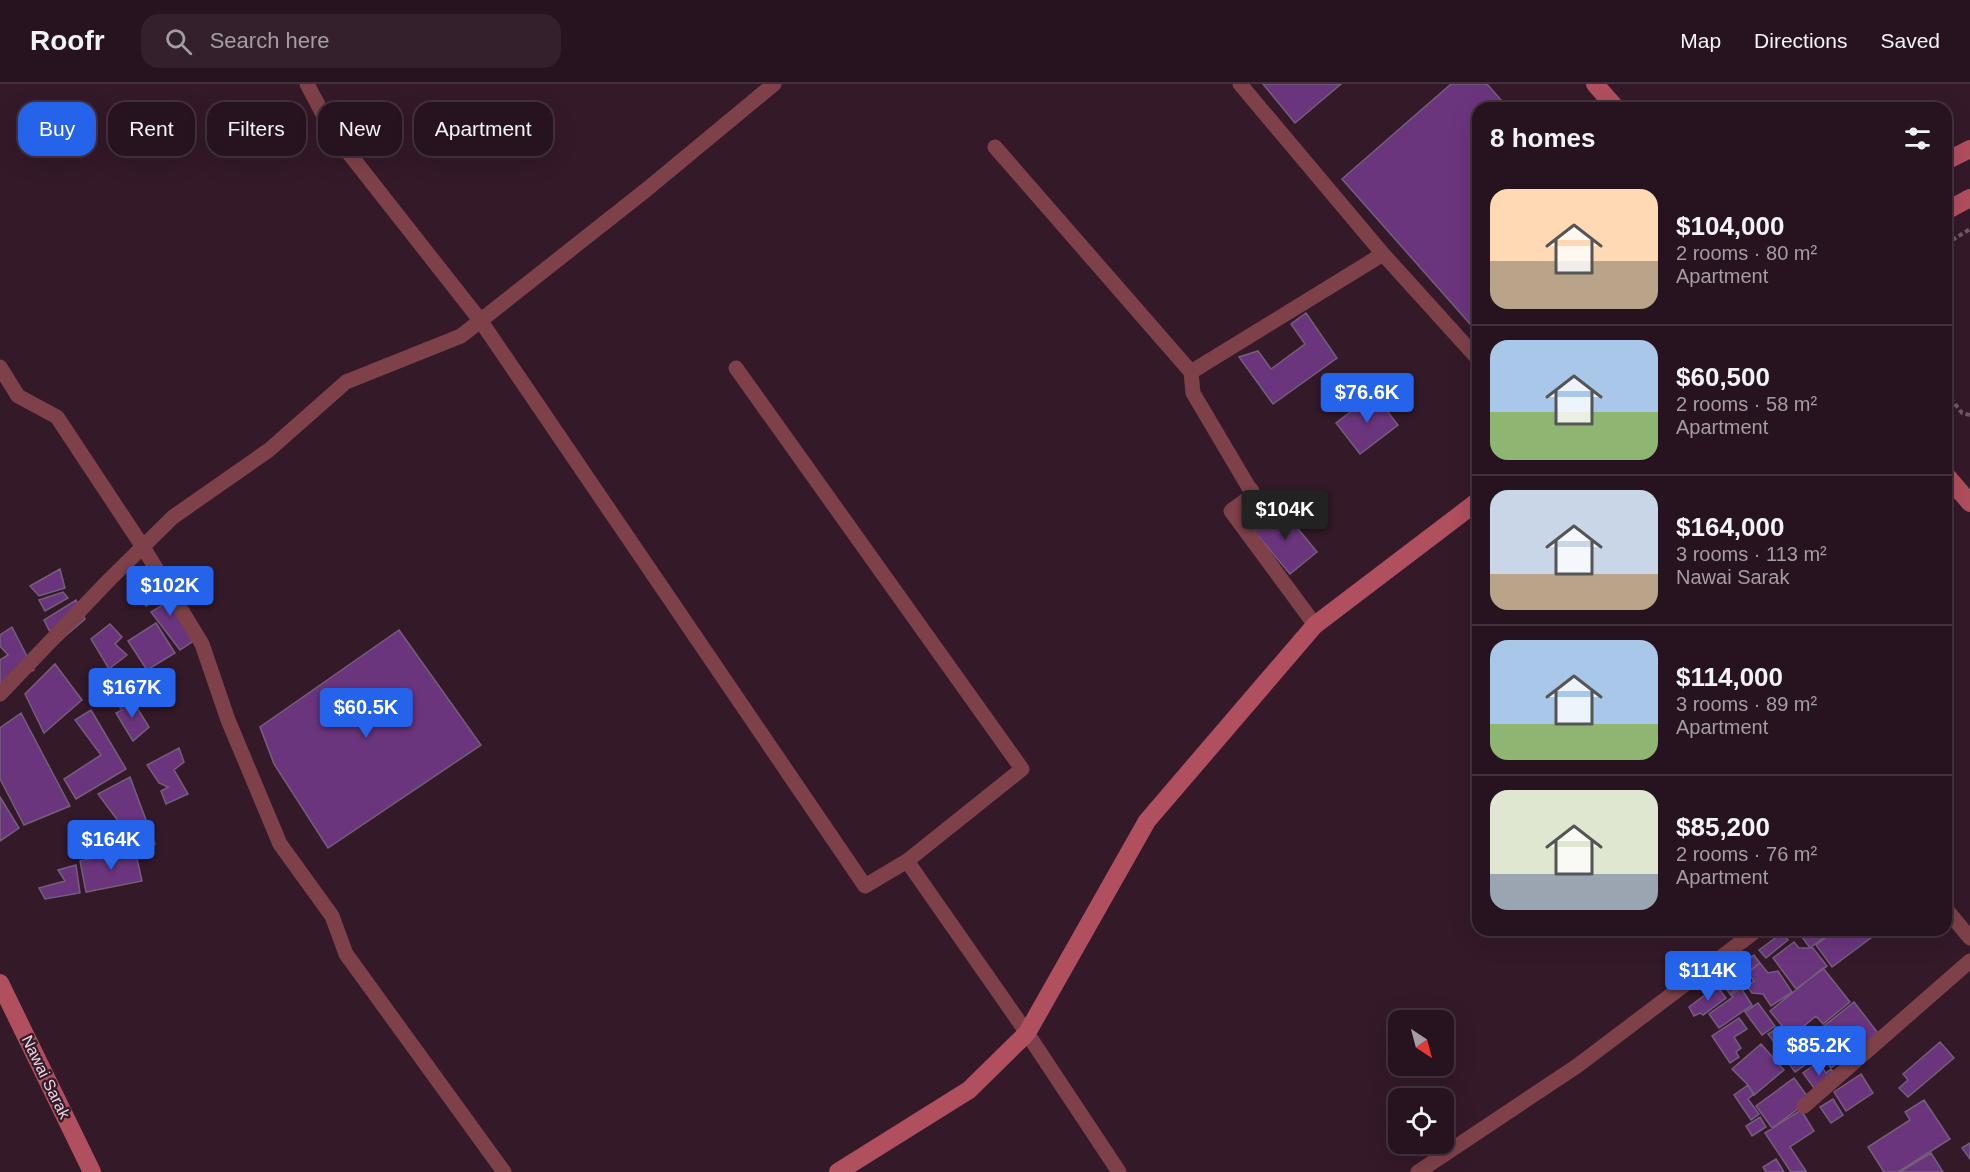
<!DOCTYPE html>
<html lang="en">
<head>
<meta charset="utf-8">
<style>
	body { margin:0; font-family:Helvetica,sans-serif; background:#33202c; color:#f1f3f6; height:100vh; display:flex; flex-direction:column; font-size:22px; white-space:nowrap }
	* { box-sizing:border-box; margin:0 }
	p { font-size:20px; color:#a49ea4 }
	.icon { flex:none; width:33px; height:33px; fill:none; stroke:currentColor; stroke-width:2; stroke-linecap:round; stroke-linejoin:round }
	.map { position:relative; flex:1; overflow:hidden }
	.sheet { position:absolute; left:1472px; top:18px; width:480px; height:834px; display:flex; flex-direction:column; background:#27131f; border-radius:18px; box-shadow:0 6px 24px #0002,0 0 0 2px #43323d }
	.sheet>* { flex:none }
	.hud { position:absolute; left:18px; top:18px; width:570px; height:54px; display:flex; gap:12px }
	.needle { width:39px; rotate:144deg }
	.tools { position:absolute; left:1388px; top:926px; display:grid; gap:12px }
	.tools a { display:grid; place-items:center; width:66px; height:66px; border-radius:12px; background:#27131f; box-shadow:0 6px 24px #0002,0 0 0 2px #43323d; font-size:30px }
	.price { position:absolute; translate:-50% -51px; padding:0 14px; border-radius:6px; background:#2563eb; color:#fff; font-size:20px; line-height:39px; filter:drop-shadow(0 2px 3px #0008) }
	.price::after { content:''; position:absolute; left:50%; top:36px; width:18px; height:14px; margin-left:-9px; background:inherit; clip-path:polygon(0 0,100% 0,50% 100%) }
	.price.current { background:#222; color:#fff }
	ul { padding:0; list-style:none }
	li { display:flex; align-items:center; gap:18px; height:150px; padding:0 18px }
	li+li { border-top:2px solid #43323d }
	li span { display:grid; place-items:center; flex:none; width:168px; height:120px; border-radius:18px; color:#555 }
	li>.icon { margin-inline-start:auto }
	span .icon { width:72px; height:72px; fill:#fffc; stroke-width:1 }
	li b { font-size:26px }
	h2 { display:flex; justify-content:space-between; align-items:center; height:72px; padding:0 18px; font-size:26px }
	.pill { padding:0 21px; border-radius:18px; background:#27131f; box-shadow:0 6px 24px #0002,0 0 0 2px #43323d; font-size:21px; line-height:54px }
	.pill.current { background:#2563eb; color:#fff }
	header { display:flex; align-items:center; gap:36px; box-sizing:border-box; height:84px; padding:0 30px; background:#27131f; border-bottom:2px solid #43323d }
	header strong { font-size:28px }
	nav { display:flex; gap:33px; margin-inline-start:auto; font-size:21px }
	.search { width:420px; height:54px; background:#33202c; display:flex; align-items:center; gap:15px; box-sizing:border-box; padding:0 21px; border-radius:18px; color:#a49ea4; font-size:22px }
	.map>svg:first-child { display:block }
	.building { fill:#6b357d; stroke:#735f7b; stroke-width:1.5 }
	.lines { fill:none; stroke-linecap:round; stroke-linejoin:round }
	.path { stroke:#715967; stroke-width:4; stroke-dasharray:4.5 3; stroke-linecap:butt }
	.lane { stroke:#7e4149; stroke-width:15 }
	.secondary { stroke:#b04f5e; stroke-width:18 }
	.labels { text-anchor:middle; dominant-baseline:central; stroke-width:4.5; stroke-linejoin:round; paint-order:stroke }
	.street-label { font-size:16px; fill:#ebd8e2; stroke:#341929 }
</style>
</head>
<body>
<header>
<strong>Roofr</strong>
<div class="search"><svg class="icon" aria-label="search" viewBox="0 0 24 24"><circle cx="10" cy="10" r="6"/><path d="M15 15l6 6"/></svg>Search here</div>
<nav><a>Map</a><a>Directions</a><a>Saved</a></nav>
</header>
<div class="map">
<svg width="1970" height="1088" viewBox="0 0 1970 1088">
	<rect width="100%" height="100%" fill="#341929"/>
	<!-- building -->
	<path class="building" d="M1263,0H1341L1295,39Z
		M1451,0H1487L1508,24H1478V249L1342,95Z
		M1306,229L1337,274L1273,320L1239,273L1258,267L1271,285L1305,260L1291,240Z
		M1374,310L1398,341L1360,370L1336,339Z
		M1281,424L1317,468L1290,490L1254,447Z
		M60,485L65,504L39,512L30,502Z
		M161,499L198,554L180,566L151,528L166,519L160,515L146,522L139,515Z
		M63,508L68,514L45,527L39,516Z
		M76,516L85,535L56,560L44,536Z
		M156,539L175,569L147,586L128,557Z
		M110,540L122,553L115,560L127,571L109,585L91,555Z
		M12,543L34,586L0,604V576L8,571L0,562V551Z
		M399,546L481,661L328,764L274,680L260,643Z
		M55,580L82,616L44,649L25,610Z
		M131,614L149,643L133,657L116,629L122,626L117,620Z
		M91,626L126,685L76,715L64,695L101,671L75,636Z
		M21,629L70,722L24,741L0,695V644Z
		M179,664L184,678L174,686L188,710L166,720L161,707L168,703L159,699L147,681Z
		M130,693L155,760L142,769L98,710Z
		M0,713L19,744L0,757Z
		M135,766L142,797L86,808L80,777L106,771L114,778L118,776L115,769Z
		M76,781L80,809L45,815L39,804L65,797L58,786Z
		M1797,846H1830L1831,848L1810,864Z
		M1836,846H1867L1872,853L1832,883L1816,861Z
		M1782,849L1788,856L1766,874L1759,866Z
		M1794,858L1799,864H1813L1827,882L1796,905L1773,874Z
		M1754,871L1760,879L1747,888L1741,880Z
		M1760,879L1768,889L1778,887L1792,908L1771,922L1763,910L1752,909L1747,902L1754,897L1748,889Z
		M1823,884L1850,918L1823,940L1816,932L1791,953L1770,927Z
		M1738,887L1746,898L1740,903L1737,898L1732,901L1735,906L1730,910L1721,898Z
		M1717,902L1726,914L1703,931L1700,929L1694,932L1689,923Z
		M1741,904L1752,921L1719,944L1709,930L1733,913L1731,911Z
		M1854,918L1881,953L1850,977L1824,942Z
		M1758,919L1775,942L1762,951L1745,928Z
		M1739,934L1747,945L1734,953L1741,964L1736,968L1739,973L1730,979L1712,952Z
		M1776,945L1784,957L1780,960L1776,955L1773,957L1768,950Z
		M1786,957L1805,981L1795,988L1777,964Z
		M1831,957L1844,974L1831,984L1818,967Z
		M1940,958L1954,974L1908,1013L1899,1004L1908,996L1903,990Z
		M1761,960L1784,986L1754,1011L1748,1001L1732,985Z
		M1818,978L1826,989L1831,985L1837,993L1817,1008L1803,989Z
		M1861,990L1873,1009L1846,1027L1834,1008Z
		M1794,994L1810,1016L1772,1044L1756,1022Z
		M1748,1001L1754,1010L1748,1015L1759,1030L1751,1036L1734,1011Z
		M1833,1015L1843,1031L1831,1039L1820,1023Z
		M1924,1016L1950,1055L1898,1088H1884L1868,1063L1910,1036L1905,1028Z
		M1801,1026L1814,1047L1790,1063L1806,1087L1791,1088L1765,1049Z
		M1760,1033L1766,1043L1752,1052L1746,1042Z
		M1970,1059V1075L1962,1064Z
		M1931,1069L1943,1088H1900Z
		M1776,1075L1784,1088H1766L1763,1083Z"/>
	<g class="lines">
		<!-- path -->
		<path class="path" d="M1946,160L1970,145
			M1946,308L1962,329L1970,331"/>
		<!-- lane -->
		<path class="lane" d="M307,0L333,49L480,236L865,802L907,777L1027,949L1119,1088
			M1240,0L1383,170L1478,275
			M995,63L1191,288L1193,309L1248,402L1252,407L1250,413L1231,427L1315,541
			M0,283L18,312L57,333L143,463L202,560L228,636L280,760L332,832L346,870L504,1088
			M736,284L1022,685L907,777
			M1191,288L1383,170
			M0,610L109,496L173,433L269,366L346,298L461,252L646,106L774,0
			M1946,825L1970,854
			M1804,1022L1970,877
			M1418,1088L1577,982L1757,846"/>
		<!-- secondary -->
		<path class="secondary" d="M1595,0L1616,24
			M1946,77L1970,65
			M1946,127L1970,114
			M1946,391L1970,419
			M0,899L92,1088
			M838,1088L969,1006L1027,949L1147,737L1315,541L1478,417"/>
	</g>
	<g class="labels">
		<!-- street labels -->
		<g class="street-label">
			<text transform="translate(46 993) rotate(64)">Nawai Sarak</text>
		</g>
	</g>
</svg>
<div class="tools">
<a><svg class="needle" viewBox="-14 -14 28 28"><path d="M0-13l5 13h-10z" fill="#e53935"/><path d="M0 13l5-13h-10z" fill="#a49ea4"/></svg></a>
<a><svg class="icon" aria-label="locate" viewBox="0 0 24 24"><circle cx="12" cy="12" r="6"/><path d="M12 2v4M12 18v4M2 12h4M18 12h4"/></svg></a>
</div>
<b class="price" style="left:1367px;top:340px">$76.6K</b>
<b class="price current" style="left:1285px;top:457px">$104K</b>
<b class="price" style="left:170px;top:533px">$102K</b>
<b class="price" style="left:132px;top:635px">$167K</b>
<b class="price" style="left:366px;top:655px">$60.5K</b>
<b class="price" style="left:111px;top:787px">$164K</b>
<b class="price" style="left:1708px;top:918px">$114K</b>
<b class="price" style="left:1819px;top:993px">$85.2K</b>
<div class="hud">
<a class="pill current">Buy</a>
<a class="pill">Rent</a>
<a class="pill">Filters</a>
<a class="pill">New</a>
<a class="pill">Apartment</a>
</div>
<section class="sheet">
<h2>8 homes<svg class="icon" aria-label="filters" viewBox="0 0 24 24"><path d="M4 7h16M4 17h16"/><circle cx="9" cy="7" r="2"/><circle cx="15" cy="17" r="2"/></svg></h2>
<ul>
<li><span style="background:linear-gradient(#ffd9b3 60%,#b9a48a 0)"><svg class="icon" aria-label="home" viewBox="0 0 24 24"><path d="M3 11l9-7 9 7M6 9v11h12V9"/></svg></span><div><b>$104,000</b><p>2 rooms · 80 m²</p><p>Apartment</p></div></li>
<li><span style="background:linear-gradient(#a9c7e8 60%,#8fb573 0)"><svg class="icon" aria-label="home" viewBox="0 0 24 24"><path d="M3 11l9-7 9 7M6 9v11h12V9"/></svg></span><div><b>$60,500</b><p>2 rooms · 58 m²</p><p>Apartment</p></div></li>
<li><span style="background:linear-gradient(#c9d6e8 70%,#b9a48a 0)"><svg class="icon" aria-label="home" viewBox="0 0 24 24"><path d="M3 11l9-7 9 7M6 9v11h12V9"/></svg></span><div><b>$164,000</b><p>3 rooms · 113 m²</p><p>Nawai Sarak</p></div></li>
<li><span style="background:linear-gradient(#a9c7e8 70%,#8fb573 0)"><svg class="icon" aria-label="home" viewBox="0 0 24 24"><path d="M3 11l9-7 9 7M6 9v11h12V9"/></svg></span><div><b>$114,000</b><p>3 rooms · 89 m²</p><p>Apartment</p></div></li>
<li><span style="background:linear-gradient(#dfe7d0 70%,#9aa5b1 0)"><svg class="icon" aria-label="home" viewBox="0 0 24 24"><path d="M3 11l9-7 9 7M6 9v11h12V9"/></svg></span><div><b>$85,200</b><p>2 rooms · 76 m²</p><p>Apartment</p></div></li>
</ul>
</section>
</div>
</body>
</html>
